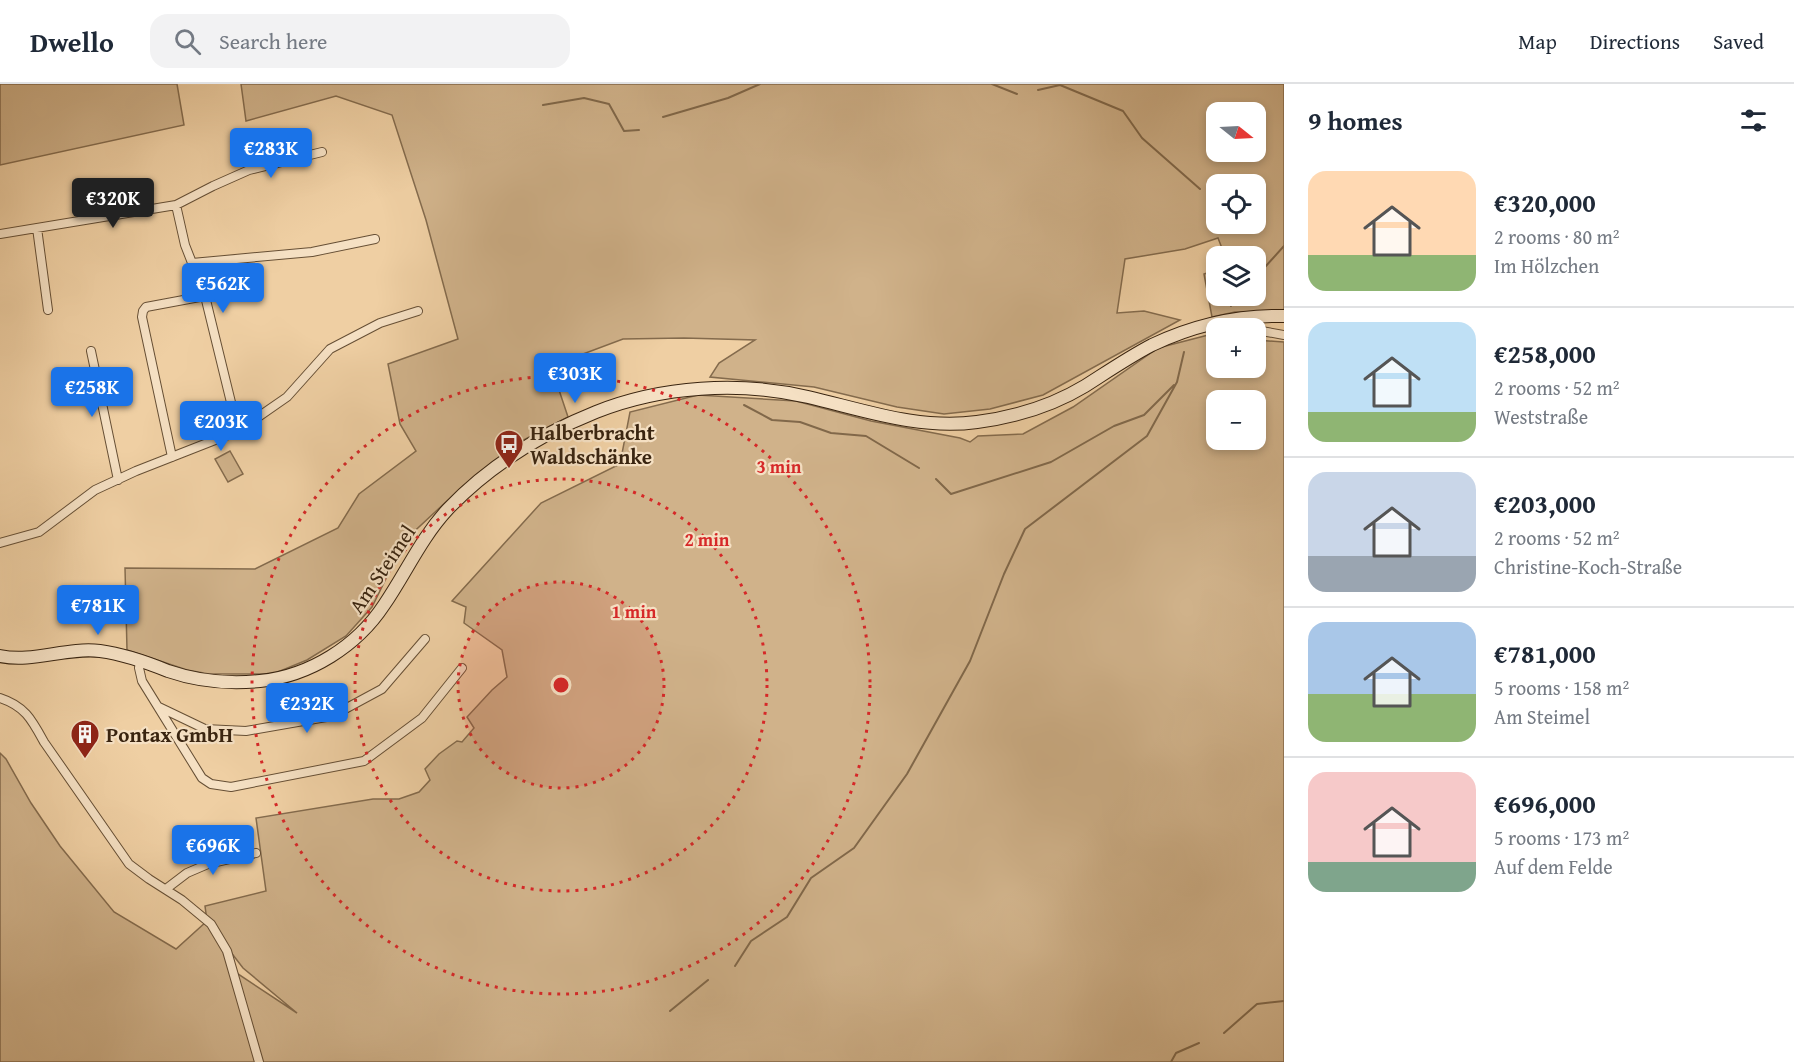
<!DOCTYPE html>
<html lang="en">
<head>
<meta charset="utf-8">
<style>
	body { margin:0; font-family:"Gentium Book Plus",serif; background:#f2f2f3; color:#1f2937; height:100vh; display:flex; flex-direction:column; font-size:22px; white-space:nowrap }
	* { box-sizing:border-box; margin:0 }
	p { font-size:20px; color:#747a83 }
	.icon { flex:none; width:33px; height:33px; fill:none; stroke:currentColor; stroke-width:2; stroke-linecap:round; stroke-linejoin:round }
	.map { position:relative; flex:1; overflow:hidden }
	.panel { display:flex; flex-direction:column; background:#fff; width:510px }
	.panel>* { flex:none }
	.needle { width:39px; rotate:108deg }
	.buttons { position:absolute; left:1206px; top:18px; display:grid; gap:12px }
	.buttons a { display:grid; place-items:center; width:60px; height:60px; border-radius:12px; background:#fff; box-shadow:0 3px 9px #0003; font-size:30px }
	.price { position:absolute; translate:-50% -51px; padding:0 14px; border-radius:6px; background:#1a73e8; color:#fff; font-size:20px; line-height:39px; filter:drop-shadow(0 2px 3px #0008) }
	.price::after { content:''; position:absolute; left:50%; top:36px; width:18px; height:14px; margin-left:-9px; background:inherit; clip-path:polygon(0 0,100% 0,50% 100%) }
	.price.selected { background:#222; color:#fff }
	ul { padding:0; list-style:none }
	li { display:flex; align-items:center; gap:18px; height:150px; padding:0 24px }
	li+li { border-top:2px solid #e0e1e3 }
	li span { display:grid; place-items:center; flex:none; width:168px; height:120px; border-radius:18px; color:#555 }
	li>.icon { margin-inline-start:auto }
	span .icon { width:72px; height:72px; fill:#fffc; stroke-width:1 }
	li b { font-size:26px }
	h2 { display:flex; justify-content:space-between; align-items:center; height:72px; padding:0 24px; font-size:26px }
	header { display:flex; align-items:center; gap:36px; box-sizing:border-box; height:84px; padding:0 30px; background:#fff; border-bottom:2px solid #e0e1e3 }
	header strong { font-size:28px }
	nav { display:flex; gap:33px; margin-inline-start:auto; font-size:21px }
	.search { width:420px; height:54px; background:#f2f2f3; display:flex; align-items:center; gap:15px; box-sizing:border-box; padding:0 21px; border-radius:18px; color:#747a83; font-size:22px }
	main { display:flex; flex:1; min-height:0 }
	.map>svg:first-child { display:block }
	.green { fill:#d0b28a; stroke:#846b4d; stroke-width:1.5; fill-rule:evenodd }
	.lines { fill:none; stroke-linecap:round; stroke-linejoin:round }
	.stream { stroke:#81684a; stroke-width:2 }
	.street-casing { stroke:#664f35; stroke-width:10 }
	.secondary-casing { stroke:#392410; stroke-width:14 }
	.street { stroke:#f5e0c3; stroke-width:8 }
	.secondary { stroke:#f5e0c3; stroke-width:12 }
	.ring { fill:none; stroke:#d62828; stroke-width:3; stroke-dasharray:3 6 }
	.labels { text-anchor:middle; dominant-baseline:central; stroke-width:4.5; stroke-linejoin:round; paint-order:stroke }
	.poi-label { font-size:21px; font-weight:bold; fill:#392410; stroke:#f5e0c3; text-anchor:start }
	.street-label { font-size:21px; fill:#392410; stroke:#f5e0c3 }
	.centre { fill:#d62828; stroke:#f5e0c3; stroke-width:3 }
	.ring-label { font-size:18px; text-anchor:middle; font-weight:bold; fill:#d62828; stroke:#f5e0c3; stroke-width:4.5; stroke-linejoin:round; paint-order:stroke }
</style>
</head>
<body>
<header>
<strong>Dwello</strong>
<div class="search"><svg class="icon" aria-label="search" viewBox="0 0 24 24"><circle cx="10" cy="10" r="6"/><path d="M15 15l6 6"/></svg>Search here</div>
<nav><a>Map</a><a>Directions</a><a>Saved</a></nav>
</header>
<main>
<div class="map">
<svg width="1284" height="978" viewBox="0 0 1284 978">
	<rect width="100%" height="100%" fill="#efcfa3"/>
	<filter id="stains"><feTurbulence type="fractalNoise" baseFrequency=".00333" numOctaves="4"/><feColorMatrix values="0 0 0 0 .2 0 0 0 0 .09 0 0 0 0 .02 0 0 0 .5 -.17"/></filter>
	<radialGradient id="worn" r=".72"><stop offset=".6" stop-color="#630" stop-opacity="0"/><stop offset="1" stop-color="#630" stop-opacity=".3"/></radialGradient>
	<!-- green -->
	<path class="green" d="M0,0H177L184,41L0,81Z
		M241,0H1284V229L1235,228L1212,233L1204,190L1216,186V212H1256V172H1225L1218,154L1185,165L1125,175L1117,229L1144,227L1180,236L1043,311L990,325L944,330L897,323L814,303L710,293L719,279L755,256L684,254L623,255L551,282L568,333L518,359L462,403L405,456L372,523L346,552L307,576L273,590H209L187,586L127,566L125,484L255,485L338,444L359,410L416,367L400,340L388,280L458,255L426,136L392,31L336,12L246,37ZM1216,28H1256V68H1216ZM1216,100H1256V140H1216Z
		M1216,249V284H1256V256L1284,258V978H0V669L6,675L31,719L60,762L114,828L176,865L207,837L205,822L266,807L256,734L373,715H399L419,708L430,696L425,685L439,670L457,657L462,658L474,644L467,633L492,606L507,593L502,566L464,539L466,523L452,517L541,419L620,380L630,328L698,311L796,317L871,337L960,354L970,358L978,352L1023,350L1073,323L1158,264ZM1216,316H1256V356H1216ZM220,854L243,884L297,929L238,890Z
		M230,367L243,390L228,398L215,375Z"/>
	<g class="lines">
		<!-- stream -->
		<path class="stream" d="M992,0L1017,10
			M1038,6L1060,1L1123,27L1142,54L1200,105
			M543,21L584,14L609,20L624,47L639,46
			M663,33L728,14L760,0
			M1237,171L1238,172
			M1256,193L1284,162
			M1231,222L1239,212
			M744,321L772,336L800,338L831,349L866,352L919,384
			M936,395L951,410L1051,378L1114,342L1144,331L1174,301
			M735,882L751,857L787,833L811,794L854,764L907,690L970,577L1004,490L1025,445L1147,352L1177,298L1184,268
			M670,927L708,896
			M1224,949L1257,920L1284,917
			M1171,978L1176,969L1199,959"/>
		<!-- street casing -->
		<g class="street-casing">
			<path id="street" d="M176,121L185,161L205,212L238,347
				M37,144L48,226
				M0,150L176,121L213,102L249,86L322,68
				M192,179L312,168L375,155
				M1229,238L1248,244
				M1256,246L1284,251
				M91,267L118,396
				M172,373L142,233L143,227L146,223L205,212
				M0,459L39,448L95,406L136,387L238,347L287,313L330,265L380,239L418,227
				M140,576L139,584L142,597L202,694L211,700L231,703L364,677L422,634L462,584
				M0,614C25,622 32,636 44,658L129,780L149,795L182,816L211,840L227,867L259,978
				M159,623L205,645L246,647L332,632L382,605L425,555
				M166,805L187,789L208,780L256,769"/>
		</g>
		<!-- secondary casing -->
		<g class="secondary-casing">
			<path id="secondary" d="M0,572C33,579 66,563 100,567C123,570 146,578 168,587C197,597 230,600 260,597C310,592 357,562 384,521C406,489 421,454 448,425C489,382 541,350 596,328C661,302 740,297 808,313C864,326 919,346 977,338C1015,333 1052,322 1085,302C1107,288 1129,273 1152,261C1194,241 1238,231 1284,232"/>
		</g>
		<!-- street -->
		<use href="#street" class="street"/>
		<!-- secondary -->
		<use href="#secondary" class="secondary"/>
	</g>
	<!-- distance rings -->
	<circle cx="561" cy="601" r="103" fill="#d62828" fill-opacity=".12"/>
	<g class="ring">
		<circle cx="561" cy="601" r="103"/>
		<circle cx="561" cy="601" r="206"/>
		<circle cx="561" cy="601" r="309"/>
	</g>
	<!-- icons -->
	<defs>
		<g id="bus-pin" transform="scale(1.5)"><path d="M0 17L-7.5 6A9.5 9.5 0 1 1 7.5 6Z" fill="#8f2418" stroke="#f5e0c3"/><path d="M-5-6H5V4H4V6H2V4H-2V6H-4V4H-5ZM-3.5-4V0h7V-4ZM-3.5 1.2v1.5H-2V1.2ZM2 1.2v1.5H3.5V1.2Z" fill="#fff"/></g>
		<g id="building-pin" transform="scale(1.5)"><path d="M0 17L-7.5 6A9.5 9.5 0 1 1 7.5 6Z" fill="#8f2418" stroke="#f5e0c3"/><path d="M-4-6H4V6H1V3H-1V6H-4ZM-2.5-4.3h1.7v1.8h-1.7ZM.8-4.3h1.7v1.8H.8ZM-2.5-1h1.7V.8h-1.7ZM.8-1h1.7V.8H.8Z" fill="#fff"/></g>
	</defs>
	<g fill-rule="evenodd">
		<use href="#bus-pin" x="509" y="360"/>
		<use href="#building-pin" x="85" y="650"/>
	</g>
	<g class="labels">
		<!-- poi labels -->
		<g class="poi-label">
			<text x="530" y="348">Halberbracht<tspan x="530" dy="24">Waldschänke</tspan></text>
			<text x="106" y="650">Pontax GmbH</text>
		</g>
		<!-- street labels -->
		<g class="street-label">
			<text transform="translate(382 485) rotate(-56)">Am Steimel</text>
		</g>
	</g>
	<circle cx="561" cy="601" r="9" class="centre"/>
	<g class="ring-label">
		<text x="779" y="389">3 min</text>
		<text x="707" y="462">2 min</text>
		<text x="634" y="534">1 min</text>
	</g>
	<rect width="100%" height="100%" filter="url(#stains)"/>
	<rect width="100%" height="100%" fill="url(#worn)"/>
</svg>
<div class="buttons">
<a><svg class="needle" viewBox="-14 -14 28 28"><path d="M0-13l5 13h-10z" fill="#e53935"/><path d="M0 13l5-13h-10z" fill="#747a83"/></svg></a>
<a><svg class="icon" aria-label="locate" viewBox="0 0 24 24"><circle cx="12" cy="12" r="6"/><path d="M12 2v4M12 18v4M2 12h4M18 12h4"/></svg></a>
<a><svg class="icon" aria-label="layers" viewBox="0 0 24 24"><path d="M12 4l9 5-9 5-9-5zM3 14l9 5 9-5"/></svg></a>
<a>+</a>
<a>−</a>
</div>
<b class="price" style="left:271px;top:95px">€283K</b>
<b class="price selected" style="left:113px;top:145px">€320K</b>
<b class="price" style="left:223px;top:230px">€562K</b>
<b class="price" style="left:575px;top:320px">€303K</b>
<b class="price" style="left:92px;top:334px">€258K</b>
<b class="price" style="left:221px;top:368px">€203K</b>
<b class="price" style="left:98px;top:552px">€781K</b>
<b class="price" style="left:307px;top:650px">€232K</b>
<b class="price" style="left:213px;top:792px">€696K</b>
</div>
<section class="panel">
<h2>9 homes<svg class="icon" aria-label="filters" viewBox="0 0 24 24"><path d="M4 7h16M4 17h16"/><circle cx="9" cy="7" r="2"/><circle cx="15" cy="17" r="2"/></svg></h2>
<ul>
<li><span style="background:linear-gradient(#ffd9b3 70%,#8fb573 0)"><svg class="icon" aria-label="home" viewBox="0 0 24 24"><path d="M3 11l9-7 9 7M6 9v11h12V9"/></svg></span><div><b>€320,000</b><p>2 rooms · 80 m²</p><p>Im Hölzchen</p></div></li>
<li><span style="background:linear-gradient(#bfe0f5 75%,#8fb573 0)"><svg class="icon" aria-label="home" viewBox="0 0 24 24"><path d="M3 11l9-7 9 7M6 9v11h12V9"/></svg></span><div><b>€258,000</b><p>2 rooms · 52 m²</p><p>Weststraße</p></div></li>
<li><span style="background:linear-gradient(#c9d6e8 70%,#9aa5b1 0)"><svg class="icon" aria-label="home" viewBox="0 0 24 24"><path d="M3 11l9-7 9 7M6 9v11h12V9"/></svg></span><div><b>€203,000</b><p>2 rooms · 52 m²</p><p>Christine-Koch-Straße</p></div></li>
<li><span style="background:linear-gradient(#a9c7e8 60%,#8fb573 0)"><svg class="icon" aria-label="home" viewBox="0 0 24 24"><path d="M3 11l9-7 9 7M6 9v11h12V9"/></svg></span><div><b>€781,000</b><p>5 rooms · 158 m²</p><p>Am Steimel</p></div></li>
<li><span style="background:linear-gradient(#f6c9c9 75%,#7fa58c 0)"><svg class="icon" aria-label="home" viewBox="0 0 24 24"><path d="M3 11l9-7 9 7M6 9v11h12V9"/></svg></span><div><b>€696,000</b><p>5 rooms · 173 m²</p><p>Auf dem Felde</p></div></li>
</ul>
</section>
</main>
</body>
</html>
